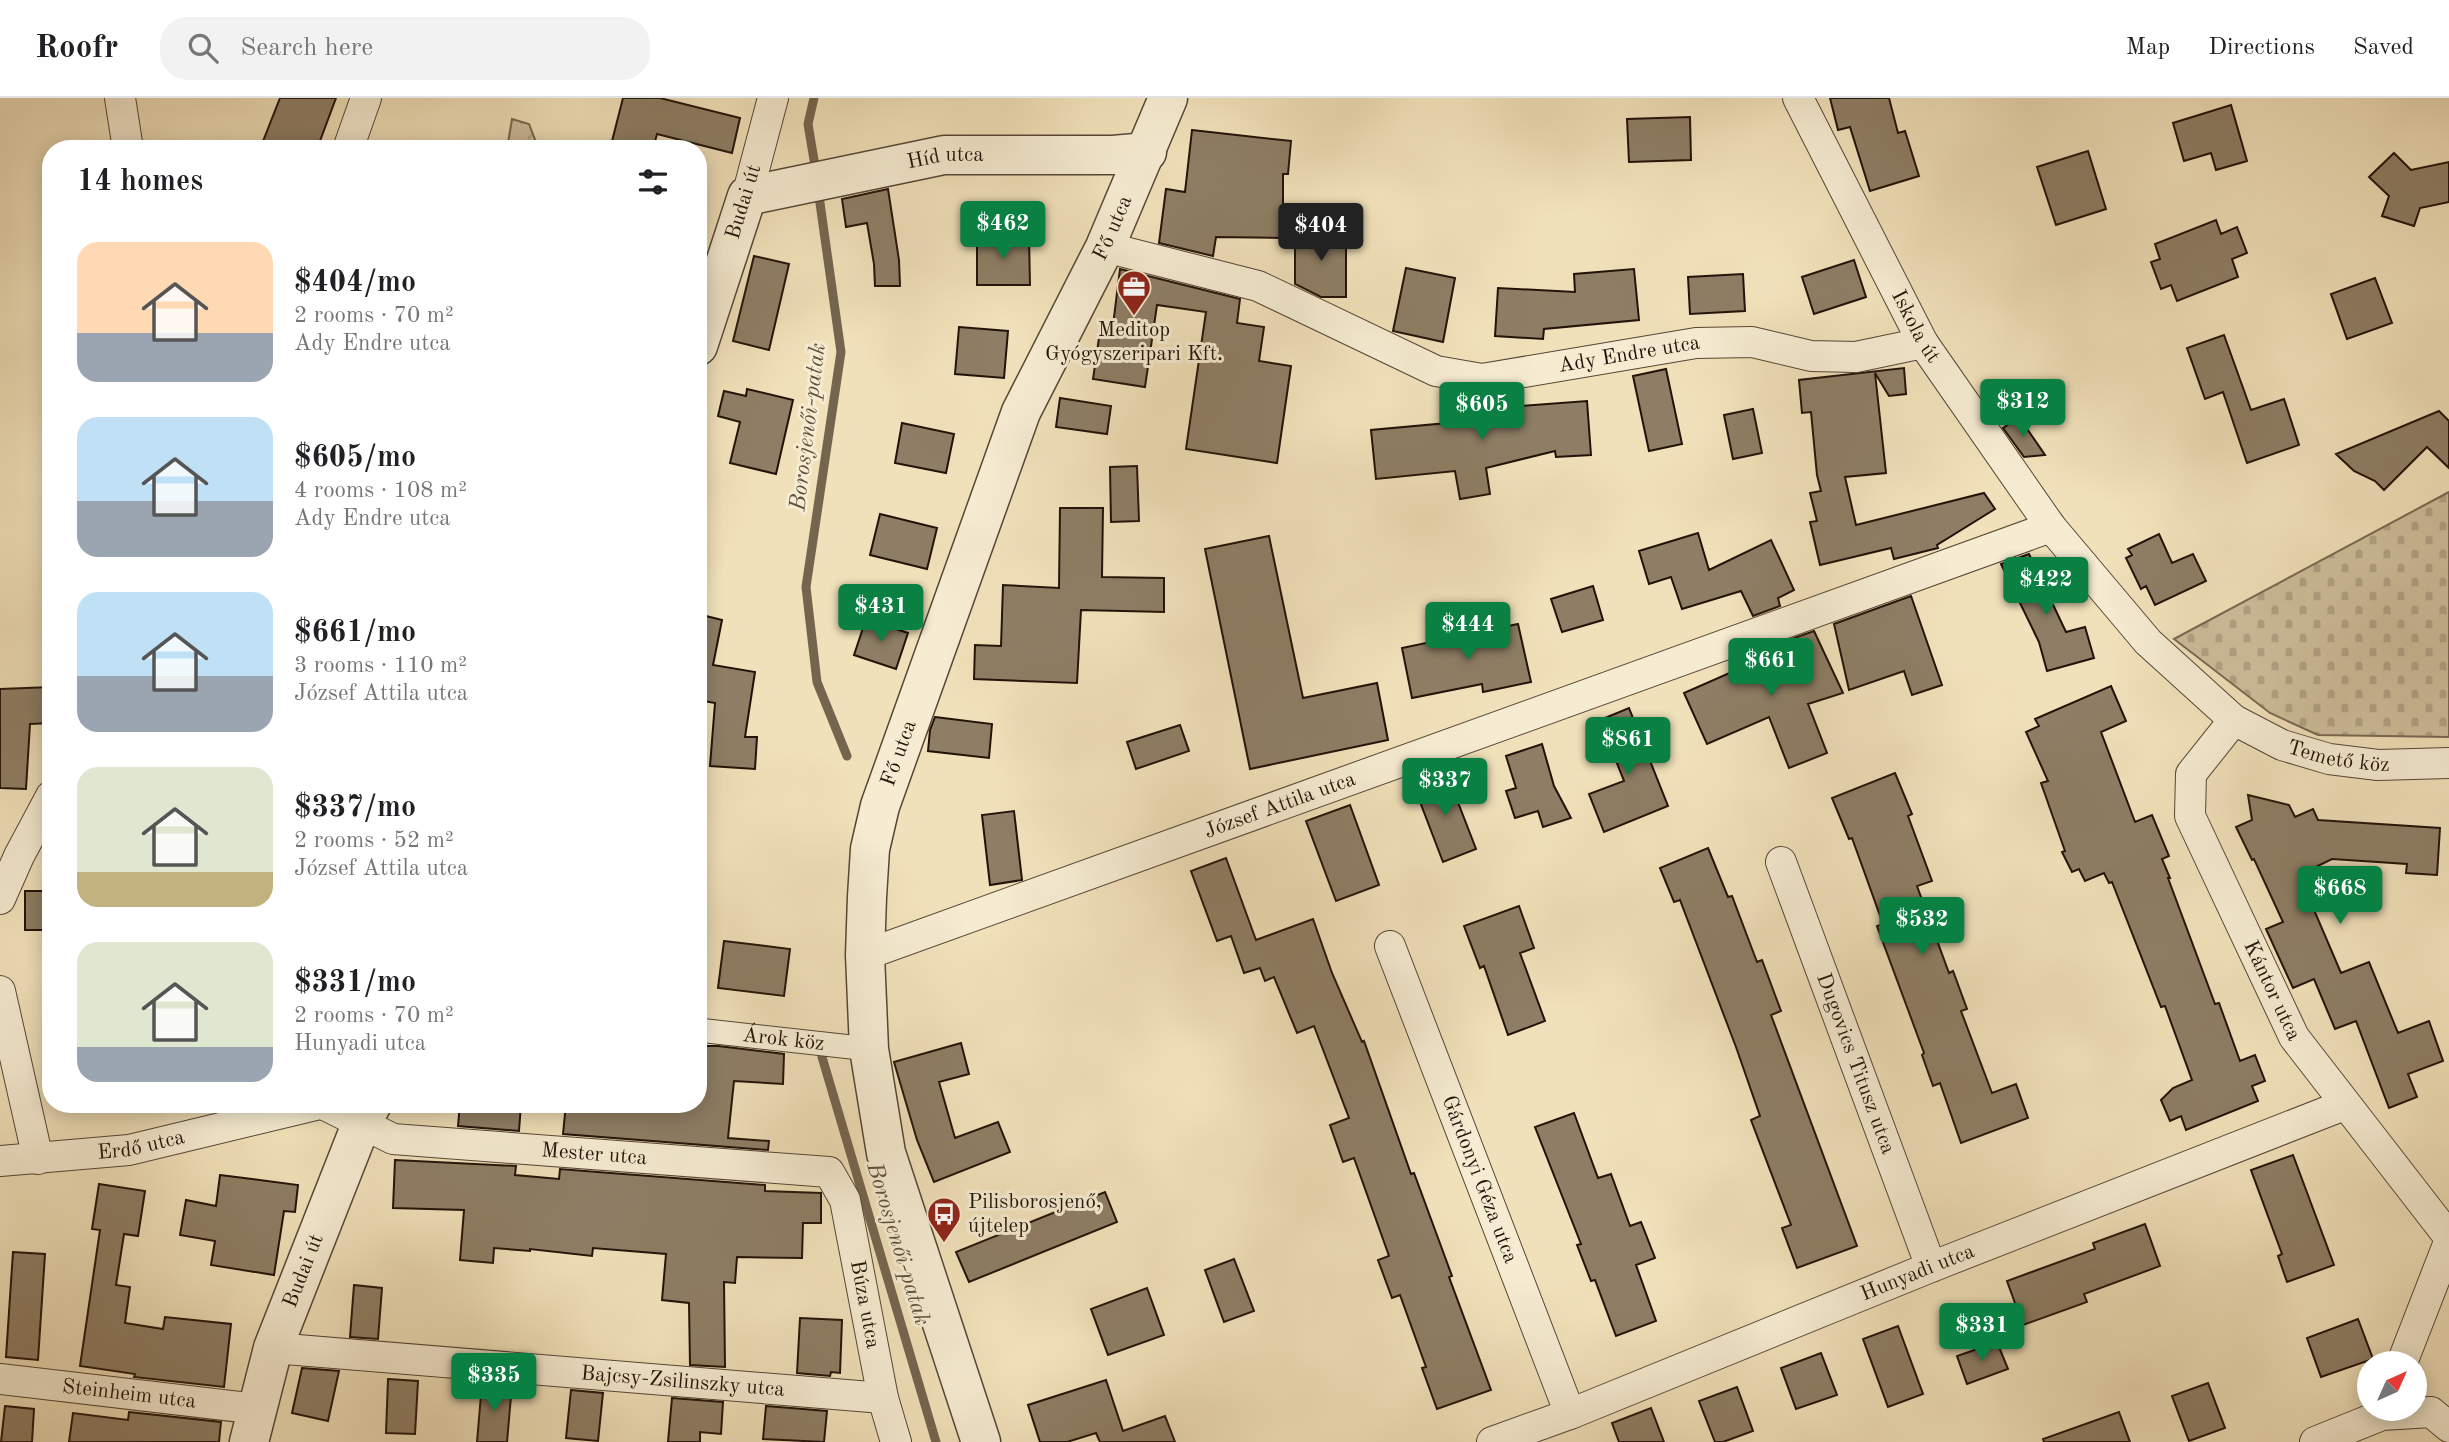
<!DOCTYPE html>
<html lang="en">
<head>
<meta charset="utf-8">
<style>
	body { margin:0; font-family:"Old Standard TT",serif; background:#f2f2f2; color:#202124; height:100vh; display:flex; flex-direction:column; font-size:26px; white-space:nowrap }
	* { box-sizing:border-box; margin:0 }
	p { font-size:23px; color:#757577 }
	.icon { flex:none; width:38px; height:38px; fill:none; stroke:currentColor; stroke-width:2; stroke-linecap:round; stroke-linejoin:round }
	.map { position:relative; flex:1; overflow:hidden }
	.sheet { position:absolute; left:42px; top:42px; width:665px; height:973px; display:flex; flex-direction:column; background:#fff; border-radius:28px; box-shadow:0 4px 18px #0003 }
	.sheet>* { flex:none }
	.needle { width:46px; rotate:45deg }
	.fabs { position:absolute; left:2357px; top:1253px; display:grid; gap:14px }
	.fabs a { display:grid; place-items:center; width:70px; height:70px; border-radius:50%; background:#fff; box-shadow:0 4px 18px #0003; font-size:35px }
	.price { position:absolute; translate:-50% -60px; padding:0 16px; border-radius:7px; background:#0b8043; color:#fff; font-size:23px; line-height:46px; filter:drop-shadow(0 2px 4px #0008) }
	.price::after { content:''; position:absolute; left:50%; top:42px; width:21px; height:16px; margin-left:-10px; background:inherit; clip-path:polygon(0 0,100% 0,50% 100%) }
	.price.on { background:#222; color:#fff }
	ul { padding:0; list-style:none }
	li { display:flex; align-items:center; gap:21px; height:175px; padding:0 35px }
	li span { display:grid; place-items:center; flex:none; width:196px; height:140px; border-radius:21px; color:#555 }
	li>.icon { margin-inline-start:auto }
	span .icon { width:84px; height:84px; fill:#fffc; stroke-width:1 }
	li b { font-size:30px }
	h2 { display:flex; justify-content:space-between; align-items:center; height:84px; padding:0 35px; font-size:30px }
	header { display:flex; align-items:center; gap:42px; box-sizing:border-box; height:98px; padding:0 35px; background:#fff; border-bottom:2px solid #e0e0e0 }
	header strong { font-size:33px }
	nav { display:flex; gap:38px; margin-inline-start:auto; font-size:24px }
	.search { width:490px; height:63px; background:#f2f2f2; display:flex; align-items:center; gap:18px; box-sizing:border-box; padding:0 24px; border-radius:28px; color:#757577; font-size:26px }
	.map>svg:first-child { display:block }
	.forest { fill:url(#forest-crowns); stroke:#786852; stroke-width:2 }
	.cemetery { fill:url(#cemetery-stones); stroke:#786852; stroke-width:2 }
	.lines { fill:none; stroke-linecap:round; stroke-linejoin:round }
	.stream { stroke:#74654f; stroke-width:9 }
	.building { fill:#8e7e65; stroke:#221309; stroke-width:2 }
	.pedestrian-casing { stroke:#564635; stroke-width:25 }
	.minor-casing { stroke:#564635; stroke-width:32 }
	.tertiary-casing { stroke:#564635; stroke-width:41 }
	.pedestrian { stroke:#f6ecd2; stroke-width:23 }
	.minor { stroke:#f6ecd2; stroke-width:30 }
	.tertiary { stroke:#f6ecd2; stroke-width:38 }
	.labels { text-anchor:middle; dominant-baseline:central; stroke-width:6; stroke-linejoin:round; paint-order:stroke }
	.street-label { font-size:21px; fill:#221309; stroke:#f6ecd2 }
	.poi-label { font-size:21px; fill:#221309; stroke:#f6ecd2 }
	.water-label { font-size:23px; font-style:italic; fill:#60503e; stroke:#f6ecd2 }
</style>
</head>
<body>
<header>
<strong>Roofr</strong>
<div class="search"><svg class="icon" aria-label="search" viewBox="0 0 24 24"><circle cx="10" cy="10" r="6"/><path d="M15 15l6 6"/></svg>Search here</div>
<nav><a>Map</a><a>Directions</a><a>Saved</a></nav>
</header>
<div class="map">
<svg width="2449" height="1344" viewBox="0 0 2449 1344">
	<defs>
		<pattern id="forest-crowns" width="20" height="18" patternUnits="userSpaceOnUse" patternTransform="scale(1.75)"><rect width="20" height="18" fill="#cebe9c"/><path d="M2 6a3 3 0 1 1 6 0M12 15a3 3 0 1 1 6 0" fill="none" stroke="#b1a285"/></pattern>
		<pattern id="cemetery-stones" width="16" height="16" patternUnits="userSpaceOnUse" patternTransform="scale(1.75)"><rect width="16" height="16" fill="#cebe9c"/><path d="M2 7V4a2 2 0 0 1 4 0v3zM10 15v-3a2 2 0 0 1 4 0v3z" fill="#b1a285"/></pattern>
	</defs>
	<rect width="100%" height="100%" fill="#f1e1ba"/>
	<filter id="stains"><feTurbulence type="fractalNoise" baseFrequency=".00286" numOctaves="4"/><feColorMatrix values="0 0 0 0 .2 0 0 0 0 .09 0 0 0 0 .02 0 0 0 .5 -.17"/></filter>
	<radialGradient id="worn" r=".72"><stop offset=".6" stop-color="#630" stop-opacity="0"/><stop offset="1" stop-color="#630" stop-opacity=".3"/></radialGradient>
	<!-- forest -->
	<path class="forest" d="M512,21L529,26L536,44L546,51H507Z"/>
	<!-- cemetery -->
	<path class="cemetery" d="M2449,394V639L2318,637L2270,615L2174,541Z"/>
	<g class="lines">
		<!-- stream -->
		<path class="stream" d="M814,0L808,26L816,74
			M818,91L841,254L806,489L817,584L847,658
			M822,959L936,1344"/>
	</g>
	<!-- building -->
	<path class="building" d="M280,0H336L317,51H260Z
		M623,0H660L740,20L732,55L657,36L653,51H610Z
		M1830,0H1889L1898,35L1905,33L1919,78L1870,93L1850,29L1838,32Z
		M2231,7L2247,63L2216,72L2211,55L2184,63L2173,25Z
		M1690,19L1691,62L1629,64L1627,21Z
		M1192,32L1291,43L1288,76H1283V140L1216,139L1213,158L1159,145L1166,91L1185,94Z
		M2088,53L2106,111L2056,127L2037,69Z
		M2394,55L2411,72L2449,64V104L2420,110L2414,128L2382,118L2389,98L2369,79Z
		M888,91L899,162L900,188H875L874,166L867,125L846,129L842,101Z
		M2216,122L2221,136L2237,129L2247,155L2232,161L2238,179L2177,203L2171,187L2161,191L2151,164L2160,161L2155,146Z
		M1346,133V199H1321L1295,186V134Z
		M977,139L1029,140L1030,187H977Z
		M754,158L789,166L769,252L733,243Z
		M1854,162L1866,199L1814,216L1802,179Z
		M1406,170L1455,180L1443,244L1393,233Z
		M1120,171L1240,201L1237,225L1264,229L1259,263L1291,268L1277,365L1186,351L1206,214L1157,207L1145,289L1093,281L1100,233L1112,235Z
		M1634,171L1639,222L1544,231L1543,241L1495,238L1498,190L1575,194L1574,176Z
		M1743,176L1745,213L1690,216L1688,179Z
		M2375,180L2392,225L2347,241L2331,196Z
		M959,229L1008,233L1004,280L955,276Z
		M2224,237L2251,312L2284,301L2299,347L2247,365L2223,294L2205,301L2187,250Z
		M1904,270L1906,296L1889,298L1875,275L1886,375L1845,379L1856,427L1984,395L1995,411L1937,447L1938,450L1894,461L1891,450L1820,467L1810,424L1817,423L1810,395L1821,393L1817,377L1811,314L1802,315L1799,282Z
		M1666,271L1682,346L1649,353L1633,278Z
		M747,291L793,302L776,376L730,365L740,324L718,318L724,293L746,298Z
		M1060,300L1111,308L1107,336L1056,329Z
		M1587,303L1591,357L1556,359L1555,353L1486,370L1490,396L1460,401L1455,373L1376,381L1371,332L1447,325L1444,310L1475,305L1477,316L1507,309Z
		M1753,311L1762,355L1733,361L1724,317Z
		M2439,313L2449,323V370L2427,349L2384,392L2375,383L2354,373L2336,356Z
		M2019,319L2045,357L2024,359L2003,330Z
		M902,325L954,336L946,375L895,365Z
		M1137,368L1139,423L1111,424L1110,369Z
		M1060,410H1103L1102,479L1164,480V514L1081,512L1077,585L974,581L975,547L1001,548L1003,487L1059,490Z
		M880,416L937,430L927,471L870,457Z
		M1698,435L1709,472L1771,442L1794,492L1778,500L1780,508L1753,518L1741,493L1682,511L1671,479L1649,486L1639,453Z
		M2159,436L2172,465L2193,456L2206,483L2155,507L2146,488L2141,491L2126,460L2132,457L2128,451Z
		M1269,438L1303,600L1377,585L1388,642L1250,671L1205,451Z
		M2029,456L2066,534L2085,529L2094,560L2047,573L2039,544L2001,466Z
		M1593,488L1603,522L1562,534L1551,501Z
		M1911,498L1942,587L1912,597L1904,573L1849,592L1834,526Z
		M698,516L722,522L713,567L755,574L745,639H757L755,671L710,668L715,605L698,602Z
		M866,521L908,535L896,571L854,557Z
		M1518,526L1531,584L1483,594L1482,586L1412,600L1402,550Z
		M1814,533L1843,595L1808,606L1827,655L1789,670L1769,619L1707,646L1684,595L1766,559L1763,551Z
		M2111,588L2126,623L2101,634L2135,724L2152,717L2169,758L2162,761L2170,780H2168L2215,906L2219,905L2240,963L2255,957L2265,983L2252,988L2258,1003L2186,1032L2181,1018L2170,1023L2161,1002L2173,990L2192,982L2165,908L2161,909L2112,784L2109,785L2104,775L2085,783L2079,771L2072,774L2062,754L2065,753L2041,685L2048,683L2026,634L2039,628L2035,621Z
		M51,589V625L30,626L26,691L0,690V591Z
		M1629,610L1668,708L1604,734L1589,696L1624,683L1600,622Z
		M935,619L992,626L989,660L928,653L930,632Z
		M1180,627L1189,653L1136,671L1127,644Z
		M1542,646L1554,688L1571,720L1543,729L1538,713L1515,720L1506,693L1516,690L1506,658Z
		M1895,675L1912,716L1908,718L1932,783L1917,788L1949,875L1953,873L1967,911L1961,913L1992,995L2016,986L2028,1020L1961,1045L1940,985L1933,988L1922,957L1924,955L1877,828L1883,826L1852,740L1849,741L1832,700Z
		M1447,676L1476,751L1443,764L1414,688Z
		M2248,697L2289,707L2295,719L2313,711L2318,722L2440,730L2437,777L2406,775L2407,766L2332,761L2299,777L2341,875L2369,864L2398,935L2429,923L2443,963L2408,976L2417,999L2389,1010L2356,923L2335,931L2314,881L2293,890L2266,831L2283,824L2254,761L2252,762L2236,729L2252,722Z
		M1350,707L1379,787L1336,803L1306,723Z
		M1014,713L1022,782L990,787L982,717Z
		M1708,750L1728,799L1732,798L1757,864L1762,862L1781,913L1771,917L1857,1148L1797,1170L1782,1130L1791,1127L1751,1022L1760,1018L1736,949L1680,802L1674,804L1660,770Z
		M1226,760L1256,842L1313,821L1332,875L1362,944L1364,943L1411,1076L1414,1075L1438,1140L1452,1178L1449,1179L1491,1292L1437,1311L1422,1270L1426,1269L1400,1197L1392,1200L1378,1162L1389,1158L1354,1060L1343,1064L1330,1027L1349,1020L1314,928L1297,935L1274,879L1265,883L1260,870L1244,875L1231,838L1217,843L1191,773Z
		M25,793H51V832H25Z
		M1519,808L1534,850L1520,855L1545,923L1508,937L1484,868L1480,870L1464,828Z
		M724,843L790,851L784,898L718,890Z
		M961,945L969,976L939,984L955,1040L998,1024L1010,1054L934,1084L917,1042L894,964Z
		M698,948H718L784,956L783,986L734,983L728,1040L769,1043L768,1052L563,1036L566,1006H698Z
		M460,1006H521L519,1033L458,1028Z
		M1574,1015L1598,1080L1611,1076L1630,1128L1641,1124L1655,1160L1636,1167L1656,1223L1616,1238L1595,1182L1591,1183L1577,1147L1581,1146L1535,1029Z
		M2293,1057L2334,1167L2287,1184L2278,1158L2282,1156L2251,1072Z
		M395,1062L516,1068L515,1077L559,1081L560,1071L765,1087V1093L821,1095V1125H803L802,1160L737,1159L735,1185L724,1184L725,1269L690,1267L689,1205L662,1202L666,1156L593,1150L592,1158L530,1151V1153L494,1150L493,1165L460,1162L464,1112L393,1110Z
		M220,1077L298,1087L295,1114L284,1113L274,1177L211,1167L215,1143L180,1137L186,1102L216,1108Z
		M99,1086L145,1093L138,1138L124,1136L116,1187L130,1189L125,1225L163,1231L165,1219L231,1226L224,1289L134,1279L135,1276L80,1268L100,1132L92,1131Z
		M1105,1094L1117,1124L969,1184L956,1154Z
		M2145,1126L2160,1168L2084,1196L2087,1204L2023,1227L2007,1183L2095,1151L2093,1145Z
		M13,1154L45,1156L38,1262L6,1259Z
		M1234,1161L1254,1213L1224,1224L1205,1172Z
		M354,1187L382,1190L378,1241L350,1239Z
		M1147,1190L1164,1237L1108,1257L1091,1211Z
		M800,1220L842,1222L840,1275L831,1274L830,1278L797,1275Z
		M2358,1221L2373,1261L2321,1279L2307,1240Z
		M1898,1228L1923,1296L1888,1309L1863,1241Z
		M1997,1244L2008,1271L1967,1286L1957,1258Z
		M1821,1255L1837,1297L1796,1311L1781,1270Z
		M302,1270L339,1273L328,1323L292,1315Z
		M388,1281L418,1283L415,1336L386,1335Z
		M1106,1282L1123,1333L1165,1318L1175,1344H1100L1096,1335L1067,1344H1040L1028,1307Z
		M482,1285L512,1287L507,1344H477Z
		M2208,1285L2225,1330L2189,1343L2172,1298Z
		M1737,1289L1753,1333L1723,1344H1715L1699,1303Z
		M571,1292L603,1295L598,1343L566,1340Z
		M672,1300L723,1304L721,1336L700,1334V1344H668Z
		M5,1308L34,1311L32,1344H1Z
		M766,1308L827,1313L824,1344L763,1341Z
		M1651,1310L1664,1344H1619L1612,1325Z
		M129,1314L221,1324L219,1344H69L73,1315L128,1322Z
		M2119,1314L2130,1344H2044L2043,1341Z"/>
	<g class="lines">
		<!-- pedestrian casing -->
		<g class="pedestrian-casing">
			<g id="pedestrian">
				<path id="s1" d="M698,932L869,951"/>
			</g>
		</g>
		<!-- minor casing -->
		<g class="minor-casing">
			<g id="minor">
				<path d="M120,0L128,51"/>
				<path id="s2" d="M1798,0L1923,245L2051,429L2148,544L2234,622L2282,647L2329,661L2378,667L2449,665"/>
				<path d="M348,51L366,0"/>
				<path d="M747,98L773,0"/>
				<path id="s3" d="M1105,149L1258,188L1436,273L1482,281L1696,245L1752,244L1811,258L1856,259L1923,245"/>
				<path id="s4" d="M2234,622L2191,676L2190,718L2294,939L2449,1139"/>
				<path id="s5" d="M1781,764L1931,1169"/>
				<path d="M0,801L19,758L51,698"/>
				<path id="s6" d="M1390,848L1570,1316"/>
				<path id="s7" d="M865,857L2051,429"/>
				<path d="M0,893L38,1061"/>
				<path id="s8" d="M323,1006L393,1041L829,1074L845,1102L883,1300L896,1344"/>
				<path id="s9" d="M0,1063L129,1052L320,1006"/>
				<path id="s10" d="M273,1250L883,1300"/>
				<path d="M2402,1265L2449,1144"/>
				<path id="s11" d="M0,1281L258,1311"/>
				<path id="s12" d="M1492,1344L1570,1316L1931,1169L2344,1007"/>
				<path d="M2315,1344L2382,1317L2431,1314L2449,1329"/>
			</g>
		</g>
		<!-- tertiary casing -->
		<g class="tertiary-casing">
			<g id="tertiary">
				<path id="s13" d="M698,248L747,98L944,57H1113L1147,54"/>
				<path id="s14" d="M249,1344L273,1250L362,1024L372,1006"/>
				<path id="s15" d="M981,1344L886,1055L869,951L865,857L867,799L870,751L880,708L1021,314L1105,149L1168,0"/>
			</g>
		</g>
		<!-- pedestrian -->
		<use href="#pedestrian" class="pedestrian"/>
		<!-- minor -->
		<use href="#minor" class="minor"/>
		<!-- tertiary -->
		<use href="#tertiary" class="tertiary"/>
	</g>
	<!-- icons -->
	<defs>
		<g id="office-pin" transform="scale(1.75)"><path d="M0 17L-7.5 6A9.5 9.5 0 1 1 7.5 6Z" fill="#8f2418" stroke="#f6ecd2"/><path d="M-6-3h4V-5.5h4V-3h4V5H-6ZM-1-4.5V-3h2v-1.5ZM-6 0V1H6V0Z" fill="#fff"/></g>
		<g id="bus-pin" transform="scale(1.75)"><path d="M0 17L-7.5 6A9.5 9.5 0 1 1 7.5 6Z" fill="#8f2418" stroke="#f6ecd2"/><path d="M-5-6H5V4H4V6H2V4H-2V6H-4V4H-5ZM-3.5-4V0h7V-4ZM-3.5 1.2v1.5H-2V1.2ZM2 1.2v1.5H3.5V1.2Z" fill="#fff"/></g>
	</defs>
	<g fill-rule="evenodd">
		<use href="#office-pin" x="1134" y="189"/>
		<use href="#bus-pin" x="944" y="1116"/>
	</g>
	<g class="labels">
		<!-- street labels -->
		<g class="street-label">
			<text stroke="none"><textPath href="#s13" startOffset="360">Híd utca</textPath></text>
			<text transform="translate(744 104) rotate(-73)">Budai út</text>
			<text stroke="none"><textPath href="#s15" startOffset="1278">Fő utca</textPath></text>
			<text stroke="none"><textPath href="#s2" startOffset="257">Iskola út</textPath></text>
			<text stroke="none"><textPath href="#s3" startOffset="551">Ady Endre utca</textPath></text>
			<text stroke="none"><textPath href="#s15" startOffset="710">Fő utca</textPath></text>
			<text stroke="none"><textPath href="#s2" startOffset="878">Temető köz</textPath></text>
			<text stroke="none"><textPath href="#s7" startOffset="441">József Attila utca</textPath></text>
			<text stroke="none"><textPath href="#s4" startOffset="304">Kántor utca</textPath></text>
			<text stroke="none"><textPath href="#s1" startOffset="86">Árok köz</textPath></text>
			<text stroke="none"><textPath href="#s5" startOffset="215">Dugovics Titusz utca</textPath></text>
			<text stroke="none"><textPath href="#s9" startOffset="142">Erdő utca</textPath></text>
			<text stroke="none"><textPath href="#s8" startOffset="280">Mester utca</textPath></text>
			<text stroke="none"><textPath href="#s6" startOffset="250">Gárdonyi Géza utca</textPath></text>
			<text stroke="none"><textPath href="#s14" startOffset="180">Budai út</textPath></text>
			<text stroke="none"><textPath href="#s12" startOffset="458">Hunyadi utca</textPath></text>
			<text stroke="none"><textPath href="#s8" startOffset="654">Búza utca</textPath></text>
			<text stroke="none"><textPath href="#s10" startOffset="411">Bajcsy-Zsilinszky utca</textPath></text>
			<text stroke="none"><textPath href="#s11" startOffset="130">Steinheim utca</textPath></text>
		</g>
		<!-- poi labels -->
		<g class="poi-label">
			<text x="1134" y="232">Meditop<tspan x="1134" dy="24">Gyógyszeripari Kft.</tspan></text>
			<text x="968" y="1104" text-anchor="start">Pilisborosjenő,<tspan x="968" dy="24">újtelep</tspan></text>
		</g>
		<!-- water labels -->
		<g class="water-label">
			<text transform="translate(808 329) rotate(-83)">Borosjenői-patak</text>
			<text transform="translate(898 1146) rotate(73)">Borosjenői-patak</text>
		</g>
	</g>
	<rect width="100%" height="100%" filter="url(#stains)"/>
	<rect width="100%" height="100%" fill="url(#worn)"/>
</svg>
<div class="fabs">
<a><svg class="needle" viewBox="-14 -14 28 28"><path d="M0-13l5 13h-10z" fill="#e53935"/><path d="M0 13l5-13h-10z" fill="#757577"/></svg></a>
</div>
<b class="price" style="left:1003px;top:163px">$462</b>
<b class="price on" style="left:1321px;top:165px">$404</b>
<b class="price" style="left:2023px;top:341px">$312</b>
<b class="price" style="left:1482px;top:344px">$605</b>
<b class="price" style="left:2046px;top:519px">$422</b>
<b class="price" style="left:881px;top:546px">$431</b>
<b class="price" style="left:1468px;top:564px">$444</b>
<b class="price" style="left:1771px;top:600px">$661</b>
<b class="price" style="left:1628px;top:679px">$861</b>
<b class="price" style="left:1445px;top:720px">$337</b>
<b class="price" style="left:2340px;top:828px">$668</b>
<b class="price" style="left:1922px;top:859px">$532</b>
<b class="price" style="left:1982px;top:1265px">$331</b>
<b class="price" style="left:494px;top:1315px">$335</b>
<section class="sheet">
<h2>14 homes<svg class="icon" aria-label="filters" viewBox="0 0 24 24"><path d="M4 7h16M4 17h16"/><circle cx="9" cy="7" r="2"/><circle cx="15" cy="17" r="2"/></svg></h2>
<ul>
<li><span style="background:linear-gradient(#ffd9b3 65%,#9aa5b1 0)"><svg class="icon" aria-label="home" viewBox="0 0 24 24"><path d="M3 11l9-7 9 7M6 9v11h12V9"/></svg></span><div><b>$404/mo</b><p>2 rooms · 70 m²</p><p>Ady Endre utca</p></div></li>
<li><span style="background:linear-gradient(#bfe0f5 60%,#9aa5b1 0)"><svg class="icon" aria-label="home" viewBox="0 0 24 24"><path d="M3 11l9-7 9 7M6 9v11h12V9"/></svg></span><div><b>$605/mo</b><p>4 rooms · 108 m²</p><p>Ady Endre utca</p></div></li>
<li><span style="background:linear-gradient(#bfe0f5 60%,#9aa5b1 0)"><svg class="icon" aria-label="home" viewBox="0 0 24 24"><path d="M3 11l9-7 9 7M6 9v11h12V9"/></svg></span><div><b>$661/mo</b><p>3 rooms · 110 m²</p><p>József Attila utca</p></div></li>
<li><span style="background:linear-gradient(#dfe7d0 75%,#c2b280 0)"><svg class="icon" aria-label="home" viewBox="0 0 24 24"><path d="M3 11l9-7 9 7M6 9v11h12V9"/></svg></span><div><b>$337/mo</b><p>2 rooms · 52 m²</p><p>József Attila utca</p></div></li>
<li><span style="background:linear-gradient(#dfe7d0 75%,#9aa5b1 0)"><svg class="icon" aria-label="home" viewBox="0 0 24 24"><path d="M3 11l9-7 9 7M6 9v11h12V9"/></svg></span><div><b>$331/mo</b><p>2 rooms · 70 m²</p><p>Hunyadi utca</p></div></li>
</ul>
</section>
</div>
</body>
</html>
